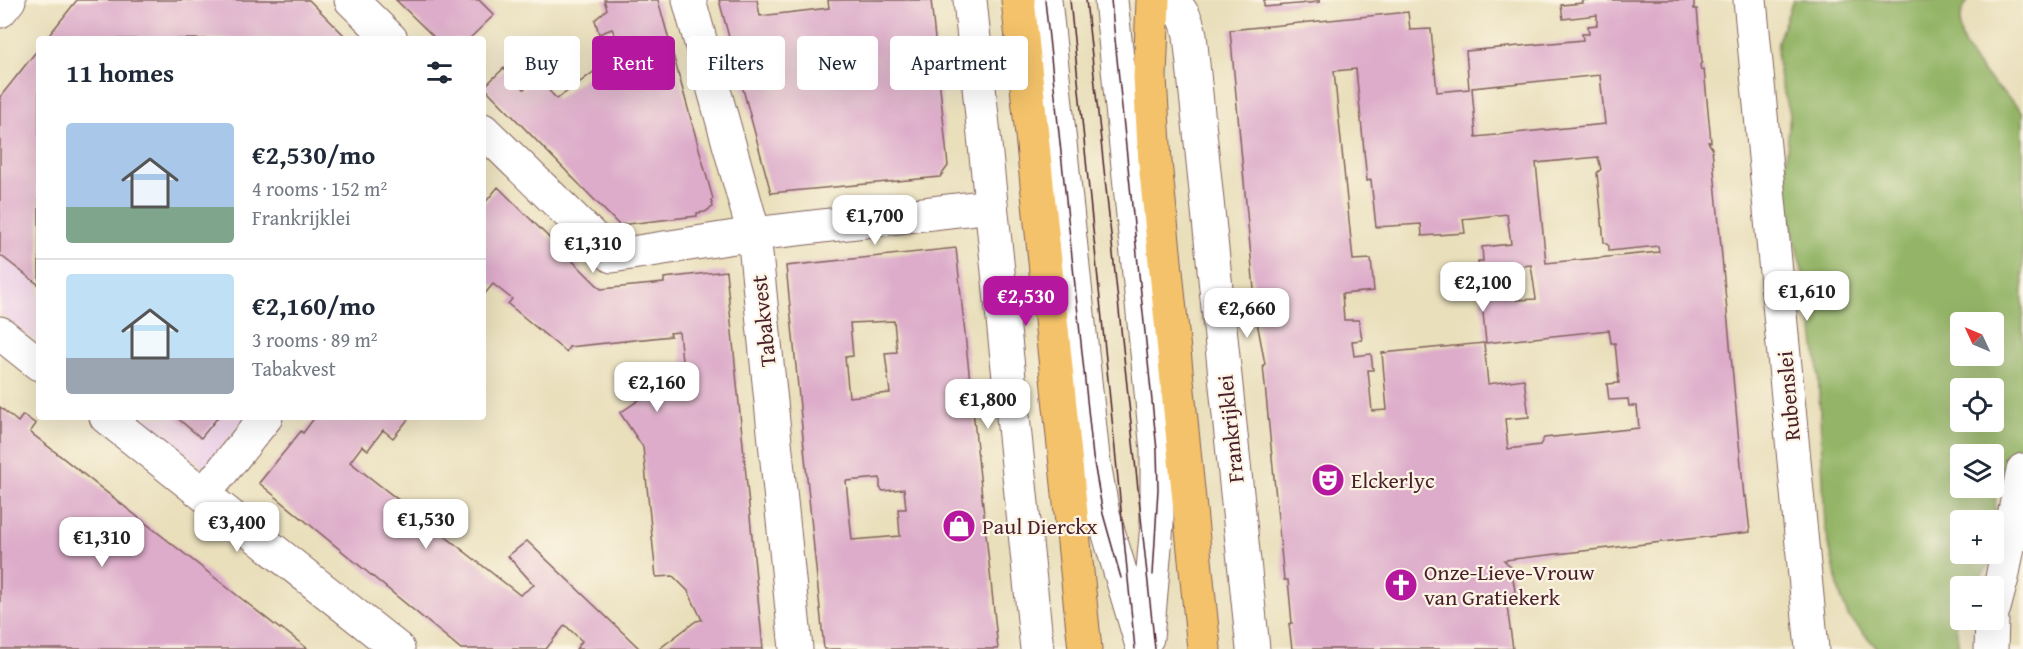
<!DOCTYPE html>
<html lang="en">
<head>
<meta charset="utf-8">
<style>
	body { margin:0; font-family:"Gentium Book Plus",serif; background:#f6f6f7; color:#1f2937; height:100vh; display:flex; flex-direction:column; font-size:22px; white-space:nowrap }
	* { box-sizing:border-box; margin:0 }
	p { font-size:20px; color:#747a83 }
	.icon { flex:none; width:33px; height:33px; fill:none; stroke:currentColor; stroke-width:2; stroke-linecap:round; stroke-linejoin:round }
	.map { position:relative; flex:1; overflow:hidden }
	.side { position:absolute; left:36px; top:36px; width:450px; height:384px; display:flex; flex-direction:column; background:#fff; border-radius:6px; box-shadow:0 6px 24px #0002 }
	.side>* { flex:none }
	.guide { position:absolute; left:504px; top:36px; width:570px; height:54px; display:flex; gap:12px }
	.needle { width:39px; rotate:314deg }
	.buttons { position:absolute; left:1950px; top:312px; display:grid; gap:12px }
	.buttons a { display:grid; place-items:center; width:54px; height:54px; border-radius:6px; background:#fff; box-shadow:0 6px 24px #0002; font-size:30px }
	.price { position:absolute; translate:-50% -51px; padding:0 14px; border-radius:12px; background:#fff; color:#222; font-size:20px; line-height:39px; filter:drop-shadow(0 2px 3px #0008) }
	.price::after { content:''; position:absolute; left:50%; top:36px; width:18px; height:14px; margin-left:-9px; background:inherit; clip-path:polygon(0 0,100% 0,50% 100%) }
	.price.current { background:#b5179e; color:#fff }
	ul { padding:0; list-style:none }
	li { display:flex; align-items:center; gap:18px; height:150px; padding:0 30px }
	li+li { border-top:2px solid #e0e1e3 }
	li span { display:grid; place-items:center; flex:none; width:168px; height:120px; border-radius:6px; color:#555 }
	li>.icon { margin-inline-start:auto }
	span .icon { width:72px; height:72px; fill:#fffc; stroke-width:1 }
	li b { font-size:26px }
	h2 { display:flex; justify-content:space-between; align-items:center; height:72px; padding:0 30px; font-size:26px }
	.pill { padding:0 21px; border-radius:6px; background:#fff; box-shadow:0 6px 24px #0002; font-size:21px; line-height:54px }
	.pill.current { background:#b5179e; color:#fff }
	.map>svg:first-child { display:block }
	.built { fill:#edd1e9 }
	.forest { fill:#94b568; stroke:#6f6a4a; stroke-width:1.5; fill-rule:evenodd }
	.building { fill:#ddacca; fill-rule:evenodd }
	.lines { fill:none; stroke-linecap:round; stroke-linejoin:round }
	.minor-casing { stroke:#82625d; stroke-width:35 }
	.major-casing { stroke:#82625d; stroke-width:35 }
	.minor { stroke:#fff; stroke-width:33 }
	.major { stroke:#f3c26a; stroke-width:33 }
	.tram { stroke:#4a1f2b; stroke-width:1.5 }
	.labels { text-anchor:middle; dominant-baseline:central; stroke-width:4.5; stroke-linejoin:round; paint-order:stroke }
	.street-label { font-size:22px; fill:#4a1f2b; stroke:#fcf5e5 }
	.poi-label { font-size:22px; fill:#4a1f2b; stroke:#fcf5e5; text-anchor:start }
</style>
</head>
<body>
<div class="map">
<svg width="2023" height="649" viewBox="0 0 2023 649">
	<rect width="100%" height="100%" fill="#fcf5e5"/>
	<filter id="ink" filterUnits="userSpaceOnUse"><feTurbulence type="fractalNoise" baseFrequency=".0167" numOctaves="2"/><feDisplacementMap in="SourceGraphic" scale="12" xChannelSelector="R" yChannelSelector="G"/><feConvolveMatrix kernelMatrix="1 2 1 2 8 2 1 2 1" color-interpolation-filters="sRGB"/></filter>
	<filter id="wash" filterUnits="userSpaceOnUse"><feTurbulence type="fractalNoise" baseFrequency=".008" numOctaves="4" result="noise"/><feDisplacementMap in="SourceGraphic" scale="24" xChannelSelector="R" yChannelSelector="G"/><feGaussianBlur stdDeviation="1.35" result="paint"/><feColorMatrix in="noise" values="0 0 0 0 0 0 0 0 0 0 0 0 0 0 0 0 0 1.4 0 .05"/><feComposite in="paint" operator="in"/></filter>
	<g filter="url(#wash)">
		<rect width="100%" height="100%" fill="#e9dfbb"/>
		<!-- built -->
		<path class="built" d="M39,115V344L0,314V164Z
			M137,417H246L204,467Z"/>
		<!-- forest -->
		<path class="forest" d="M1793,0H1968C1963,9 1958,21 1960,31C1965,61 2002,91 2023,112V461L2011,459L2001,470L1996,485L1994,549V520H1960V554H1993V560L1973,586H1960V609L1955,618L1959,649H1878L1848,616L1840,595L1825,526L1818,370L1809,299L1787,208L1785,174L1790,113L1780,80L1777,57L1778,41ZM1960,322H1994V356H1960ZM1960,388H1994V422H1960ZM1960,454H1994V488H1960Z"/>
		<g id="blocks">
			<!-- building -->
			<path class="building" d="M77,0H309L348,39H46Z
				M396,0H479L494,15L469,39H436Z
				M604,0H658L713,199L711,200L713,207L705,212L697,213V216L619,225L484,87L504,68L524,89L536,77L557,99L623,50L612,29L599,34L595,20L607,9Z
				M719,0H757L760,16L829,8L828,0H931L948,166L940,177L771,193Z
				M1264,0H1319L1320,2L1264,7Z
				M1583,0H1694V9H1697L1702,62L1700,65L1701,70L1704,69L1711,142H1708L1712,148L1744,497L1746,496L1750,532L1504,560L1511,567L1515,591L1506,599L1513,649H1292L1289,624L1292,623L1288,580H1284L1280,539L1263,365L1265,364L1257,322L1230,30L1408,12L1410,30L1431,29L1437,92L1469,89L1466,51L1583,40L1582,34H1589L1588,26L1597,25V15L1563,19L1561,5L1583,3ZM1356,69L1367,181L1371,180L1376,227L1421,224L1422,236L1465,233L1463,219L1507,214L1511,244L1482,247L1483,261H1478L1486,343L1609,330L1611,343H1615L1619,383L1607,384L1609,400L1628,399L1629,406H1637L1639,428L1544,438L1540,445L1508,449L1505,419L1529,417L1524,379L1488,384L1484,343L1382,353L1387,410L1372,411L1368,370H1373L1371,354L1354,356L1352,341L1362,340L1359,320H1344L1342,294L1374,291L1371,259L1353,260L1334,71ZM1600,75L1605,124L1476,137L1472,88ZM1598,157L1601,169L1597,173L1604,242L1609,246V251L1658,246L1659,252L1546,263L1536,163ZM1531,265L1536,299L1516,300L1513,267Z
				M39,48V285L0,255V97Z
				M498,187L601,289L664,283V278L726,271L763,649H659L696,621L702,620L688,591L673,576L656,577L643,447L620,413L683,370L679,332L670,333L671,336L569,347L566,352L508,304L512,299L493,284L483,296V205Z
				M956,248L998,649H824L786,266ZM894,321L897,352L885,353L890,393L849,397L845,357L853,356L850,323ZM880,478V488L883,491L904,489L906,509H898L900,536L852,540L846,481Z
				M0,407L18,422L23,415L36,424L30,432L280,629L281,628L308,649H0Z
				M176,417H218L201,438Z
				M315,417H410L393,438L383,430L368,450L362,446L350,462L520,595L534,585L508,556L527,541L640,649H576L582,641L565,625L546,649H461L259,483L301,431L303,433Z"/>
		</g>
	</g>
	<g filter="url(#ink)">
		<use href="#blocks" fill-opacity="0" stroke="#82625d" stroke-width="1.5"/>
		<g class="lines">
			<!-- minor casing -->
			<g class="minor-casing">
				<path id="minor" d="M351,0L391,39
					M689,0L754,234L796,649
					M970,0L1037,649
					M1045,0L1093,457L1103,514L1143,649
					M1111,0L1157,450V524L1147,638
					M1171,0C1182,10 1187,20 1190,35L1253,649
					M1750,0L1812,649
					M0,11L9,0
					M483,130L612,256L754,234L991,206
					M0,333L39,364
					M106,417L398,649
					M204,494L266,417
					M1994,608L2002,578L2023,470
					M1991,649L1992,620"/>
			</g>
			<!-- major casing -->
			<g class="major-casing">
				<path id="major" d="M1018,0L1085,649
					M1153,0L1150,77L1155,162L1204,649"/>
			</g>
			<!-- minor -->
			<use href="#minor" class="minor"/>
			<!-- major -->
			<use href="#major" class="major"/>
			<!-- tram -->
			<path class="tram" d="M1045,0L1093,457L1103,514L1121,578
				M1070,0L1135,649
				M1086,0L1155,649
				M1111,0L1157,450L1158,489L1153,575"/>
		</g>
	</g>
	<!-- icons -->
	<defs>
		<g id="theatre-disc" transform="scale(1.725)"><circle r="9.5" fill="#b5179e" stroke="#fcf5e5"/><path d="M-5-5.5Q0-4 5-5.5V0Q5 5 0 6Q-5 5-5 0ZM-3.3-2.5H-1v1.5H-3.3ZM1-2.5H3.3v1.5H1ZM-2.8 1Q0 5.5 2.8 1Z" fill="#fff"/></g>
		<g id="shop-disc" transform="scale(1.725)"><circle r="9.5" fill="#b5179e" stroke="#fcf5e5"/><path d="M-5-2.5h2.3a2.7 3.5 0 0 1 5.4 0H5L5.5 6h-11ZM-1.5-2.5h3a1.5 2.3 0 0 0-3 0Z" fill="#fff"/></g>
		<g id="church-disc" transform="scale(1.725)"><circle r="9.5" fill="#b5179e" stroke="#fcf5e5"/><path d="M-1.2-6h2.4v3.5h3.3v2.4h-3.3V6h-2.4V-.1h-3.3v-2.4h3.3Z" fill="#fff"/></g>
	</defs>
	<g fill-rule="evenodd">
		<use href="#theatre-disc" x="1328" y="480"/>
		<use href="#shop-disc" x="959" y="526"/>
		<use href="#church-disc" x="1401" y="585"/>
	</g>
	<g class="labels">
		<!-- street labels -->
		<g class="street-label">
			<text transform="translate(763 321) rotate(-96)">Tabakvest</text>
			<text transform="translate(1788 396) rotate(-95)">Rubenslei</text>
			<text transform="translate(1230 429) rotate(-96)">Frankrijklei</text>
		</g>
		<!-- poi labels -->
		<g class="poi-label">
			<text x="1351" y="480">Elckerlyc</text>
			<text x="982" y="526">Paul Dierckx</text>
			<text x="1424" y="572">Onze-Lieve-Vrouw<tspan x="1424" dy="25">van Gratiekerk</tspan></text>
		</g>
	</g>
</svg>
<div class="buttons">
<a><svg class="needle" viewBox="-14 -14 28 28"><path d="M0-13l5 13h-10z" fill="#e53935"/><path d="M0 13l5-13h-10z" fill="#747a83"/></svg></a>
<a><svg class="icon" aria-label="locate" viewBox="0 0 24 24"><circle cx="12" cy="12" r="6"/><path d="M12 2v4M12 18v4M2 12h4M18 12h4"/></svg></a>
<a><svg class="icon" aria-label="layers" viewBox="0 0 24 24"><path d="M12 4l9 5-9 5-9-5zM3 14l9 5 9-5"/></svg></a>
<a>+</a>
<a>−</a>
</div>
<b class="price" style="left:875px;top:246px">€1,700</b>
<b class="price" style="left:593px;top:274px">€1,310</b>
<b class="price" style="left:1483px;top:313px">€2,100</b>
<b class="price" style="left:1807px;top:322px">€1,610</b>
<b class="price current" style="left:1026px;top:327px">€2,530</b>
<b class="price" style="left:1247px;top:339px">€2,660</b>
<b class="price" style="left:657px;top:413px">€2,160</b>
<b class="price" style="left:988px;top:430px">€1,800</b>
<b class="price" style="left:426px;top:550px">€1,530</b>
<b class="price" style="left:237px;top:553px">€3,400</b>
<b class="price" style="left:102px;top:568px">€1,310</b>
<div class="guide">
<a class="pill">Buy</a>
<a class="pill current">Rent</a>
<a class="pill">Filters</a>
<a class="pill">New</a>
<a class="pill">Apartment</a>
</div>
<section class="side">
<h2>11 homes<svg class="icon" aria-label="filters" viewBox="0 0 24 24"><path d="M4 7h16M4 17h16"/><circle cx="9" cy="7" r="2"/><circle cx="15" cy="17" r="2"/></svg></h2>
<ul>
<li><span style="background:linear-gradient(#a9c7e8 70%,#7fa58c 0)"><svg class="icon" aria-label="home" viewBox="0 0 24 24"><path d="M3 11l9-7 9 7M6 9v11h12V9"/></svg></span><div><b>€2,530/mo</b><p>4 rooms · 152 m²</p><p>Frankrijklei</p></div></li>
<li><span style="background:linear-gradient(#bfe0f5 70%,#9aa5b1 0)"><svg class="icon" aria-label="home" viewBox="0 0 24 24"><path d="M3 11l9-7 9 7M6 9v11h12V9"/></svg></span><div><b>€2,160/mo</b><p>3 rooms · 89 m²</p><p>Tabakvest</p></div></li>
</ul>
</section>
</div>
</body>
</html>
